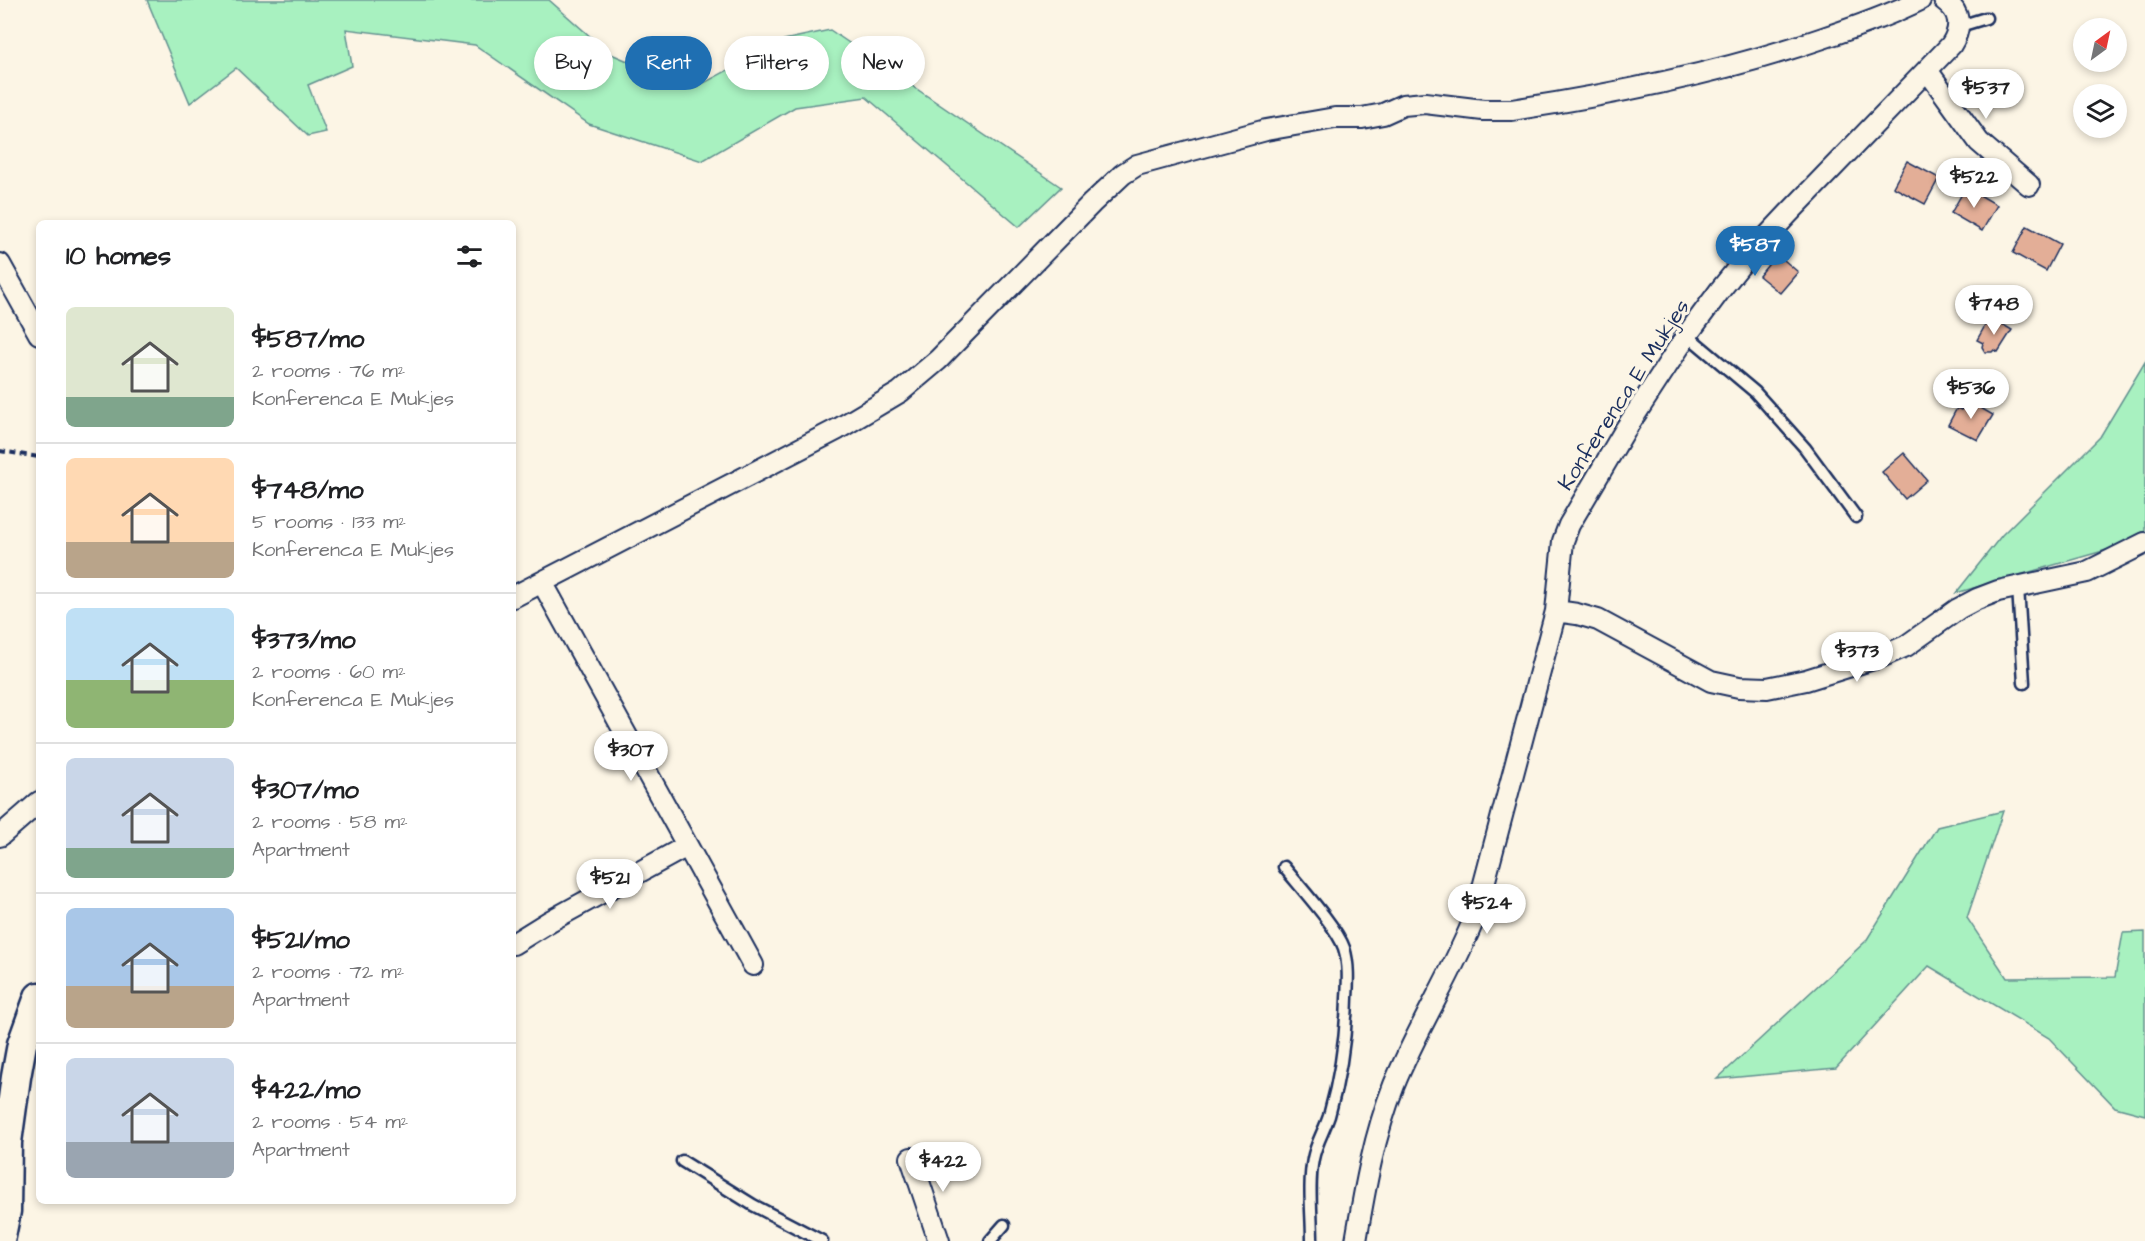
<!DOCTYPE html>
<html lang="en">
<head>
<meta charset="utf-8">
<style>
	body { margin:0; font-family:"Architects Daughter",sans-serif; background:#f6f6f6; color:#202124; height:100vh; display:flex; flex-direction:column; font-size:22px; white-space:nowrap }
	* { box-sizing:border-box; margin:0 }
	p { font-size:20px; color:#757577 }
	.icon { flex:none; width:33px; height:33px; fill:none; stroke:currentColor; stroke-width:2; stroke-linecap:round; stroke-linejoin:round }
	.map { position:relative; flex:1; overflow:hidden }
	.side { position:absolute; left:36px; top:220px; width:480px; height:984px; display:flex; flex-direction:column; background:#fff; border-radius:9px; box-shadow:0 3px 9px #0003 }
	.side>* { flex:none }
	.banner { position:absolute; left:534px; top:36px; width:570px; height:54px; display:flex; gap:12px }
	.needle { width:39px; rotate:33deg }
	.controls { position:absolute; left:2073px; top:18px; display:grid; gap:12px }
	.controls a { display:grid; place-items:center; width:54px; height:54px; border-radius:50%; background:#fff; box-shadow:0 3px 9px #0003; font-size:30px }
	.price { position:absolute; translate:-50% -51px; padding:0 14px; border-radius:21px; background:#fff; color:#222; font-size:20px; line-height:39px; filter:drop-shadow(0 2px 3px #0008) }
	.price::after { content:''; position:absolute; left:50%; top:36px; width:18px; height:14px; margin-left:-9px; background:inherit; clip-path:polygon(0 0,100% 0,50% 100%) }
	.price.current { background:#1f6fb2; color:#fff }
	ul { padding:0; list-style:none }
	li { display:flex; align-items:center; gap:18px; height:150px; padding:0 30px }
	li+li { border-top:2px solid #e0e0e0 }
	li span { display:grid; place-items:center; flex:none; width:168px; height:120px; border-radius:9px; color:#555 }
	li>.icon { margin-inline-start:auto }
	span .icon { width:72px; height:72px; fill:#fffc; stroke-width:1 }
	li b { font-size:26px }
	h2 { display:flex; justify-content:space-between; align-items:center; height:72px; padding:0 30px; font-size:26px }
	.pill { padding:0 21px; border-radius:27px; background:#fff; box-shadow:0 3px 9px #0003; font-size:21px; line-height:54px }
	.pill.current { background:#1f6fb2; color:#fff }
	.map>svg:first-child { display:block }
	.green { fill:#a8f1c0; stroke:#62908f; stroke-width:1.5 }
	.building { fill:#e3ae97; stroke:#1b2f5e; stroke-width:1.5 }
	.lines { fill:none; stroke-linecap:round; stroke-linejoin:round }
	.lane-casing { stroke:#1b2f5e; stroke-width:15 }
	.street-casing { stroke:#1b2f5e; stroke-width:24 }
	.secondary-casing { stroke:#1b2f5e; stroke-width:33 }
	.path { stroke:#1b2f5e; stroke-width:4; stroke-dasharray:6 4.5; stroke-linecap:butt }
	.lane { stroke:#fcf5e5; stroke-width:10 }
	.street { stroke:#fcf5e5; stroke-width:20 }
	.secondary { stroke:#fcf5e5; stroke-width:28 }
	.labels { text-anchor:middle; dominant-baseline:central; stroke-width:6; stroke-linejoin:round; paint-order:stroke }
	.street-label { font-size:22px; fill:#1b2f5e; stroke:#fcf5e5 }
</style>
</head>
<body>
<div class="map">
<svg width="2145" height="1241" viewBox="0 0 2145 1241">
	<rect width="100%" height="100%" fill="#fcf5e5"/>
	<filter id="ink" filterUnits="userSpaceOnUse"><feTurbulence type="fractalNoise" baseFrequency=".0167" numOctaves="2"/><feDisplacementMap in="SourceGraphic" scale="12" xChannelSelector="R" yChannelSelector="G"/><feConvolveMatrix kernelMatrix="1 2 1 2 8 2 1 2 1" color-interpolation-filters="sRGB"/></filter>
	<g filter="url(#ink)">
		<!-- green -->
		<path class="green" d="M147,0H549L609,53L693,89L784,40L830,30L1061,187L1019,227L866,97L795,107L702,161L589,124L475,45L346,29L352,66L308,85L326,132L308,136L236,68L190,103Z
			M2145,362V531L2110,549L1956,593L2002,535L2100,437Z
			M2003,811L1967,918L2007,978L2115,977L2123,933L2145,932V1115L2115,1107L2049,1038L1929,966L1836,1068L1717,1079L1866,941L1937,827Z"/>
		<!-- building -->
		<path class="building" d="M1907,161L1939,178L1925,204L1893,187Z
			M1966,187L1997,205L1982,231L1951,213Z
			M2027,226L2060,244L2046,271L2013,253Z
			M1777,254L1798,272L1780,293L1759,276Z
			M1990,317L2012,330L1998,352L1994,350L1992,352H1985L1982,347L1983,343L1977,340Z
			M1967,400L1993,415L1978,440L1948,425L1957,408L1961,410Z
			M1904,453L1927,480L1905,499L1882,472Z"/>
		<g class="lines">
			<!-- lane casing -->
			<g class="lane-casing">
				<path id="lane" d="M1960,26L1986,18
					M1687,335L1755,392L1805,448L1856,517
					M2018,587L2024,683
					M1284,867C1300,887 1336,926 1344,948C1349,964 1348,982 1347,998C1346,1039 1340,1077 1329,1116C1324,1131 1316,1143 1313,1159C1308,1185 1312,1214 1312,1241
					M682,1161L753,1205L822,1241
					M990,1241L1004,1225"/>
			</g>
			<!-- street casing -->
			<g class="street-casing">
				<path id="street" d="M1927,70L1979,142L2029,185
					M0,264L39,334
					M542,582L753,965
					M513,597L838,429L900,392L938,360L1092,203L1123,174L1137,165L1266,130L1335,118H1362L1383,114L1403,105L1425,103L1483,110H1512C1617,94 1722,73 1823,38C1856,27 1888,16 1920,0
					M1556,611L1577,614L1598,620L1711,681L1739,687L1767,688L1806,680L1883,656L1906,646L1958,609L1977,599L1998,591L2087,572L2145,543
					M0,836L39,802
					M513,944L550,921L687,846
					M911,1158L939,1241
					M1356,1241C1365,1187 1374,1136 1394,1085C1418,1026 1453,973 1476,914L1556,611L1563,541L1569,525L1625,430L1687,335L1721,289L1742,263L1788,214L1951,45C1962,28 1961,12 1944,0"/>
			</g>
			<!-- secondary casing -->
			<g class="secondary-casing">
				<path id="secondary" d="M0,1241L6,1211L7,1142L16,1077L22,1044L39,997"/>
			</g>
			<!-- path -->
			<path class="path" d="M0,451L39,457"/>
			<!-- lane -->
			<use href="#lane" class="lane"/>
			<!-- street -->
			<use href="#street" class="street"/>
			<!-- secondary -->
			<use href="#secondary" class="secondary"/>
		</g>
	</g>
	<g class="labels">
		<!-- street labels -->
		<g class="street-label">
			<text transform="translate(1624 395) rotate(-57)">Konferenca E Mukjes</text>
		</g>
	</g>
</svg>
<div class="controls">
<a><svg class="needle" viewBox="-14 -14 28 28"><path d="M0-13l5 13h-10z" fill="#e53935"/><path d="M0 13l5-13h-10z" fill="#757577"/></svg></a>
<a><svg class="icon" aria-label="layers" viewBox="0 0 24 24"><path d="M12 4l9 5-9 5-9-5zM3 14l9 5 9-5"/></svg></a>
</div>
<b class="price" style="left:1986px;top:120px">$537</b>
<b class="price" style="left:1974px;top:209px">$522</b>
<b class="price current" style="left:1755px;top:277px">$587</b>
<b class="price" style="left:1994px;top:336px">$748</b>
<b class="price" style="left:1971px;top:420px">$536</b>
<b class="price" style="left:1857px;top:683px">$373</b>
<b class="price" style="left:631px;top:782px">$307</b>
<b class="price" style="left:610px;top:910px">$521</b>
<b class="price" style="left:1487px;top:935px">$524</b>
<b class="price" style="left:943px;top:1193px">$422</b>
<div class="banner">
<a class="pill">Buy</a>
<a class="pill current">Rent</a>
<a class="pill">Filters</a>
<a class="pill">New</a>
</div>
<section class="side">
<h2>10 homes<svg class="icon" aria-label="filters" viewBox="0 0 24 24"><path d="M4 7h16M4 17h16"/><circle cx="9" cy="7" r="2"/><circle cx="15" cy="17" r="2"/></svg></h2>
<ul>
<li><span style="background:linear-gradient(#dfe7d0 75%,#7fa58c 0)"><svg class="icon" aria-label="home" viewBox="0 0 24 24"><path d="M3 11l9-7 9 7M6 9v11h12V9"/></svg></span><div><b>$587/mo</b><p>2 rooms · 76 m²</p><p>Konferenca E Mukjes</p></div></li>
<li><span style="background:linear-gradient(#ffd9b3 70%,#b9a48a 0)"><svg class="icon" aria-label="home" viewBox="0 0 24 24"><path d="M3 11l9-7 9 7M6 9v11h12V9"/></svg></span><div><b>$748/mo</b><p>5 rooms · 133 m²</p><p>Konferenca E Mukjes</p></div></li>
<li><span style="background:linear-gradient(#bfe0f5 60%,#8fb573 0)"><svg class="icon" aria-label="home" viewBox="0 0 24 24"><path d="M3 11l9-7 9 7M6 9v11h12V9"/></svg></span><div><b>$373/mo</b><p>2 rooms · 60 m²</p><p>Konferenca E Mukjes</p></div></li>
<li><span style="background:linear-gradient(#c9d6e8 75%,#7fa58c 0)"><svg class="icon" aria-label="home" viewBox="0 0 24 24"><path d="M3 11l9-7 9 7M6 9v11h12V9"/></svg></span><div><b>$307/mo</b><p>2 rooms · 58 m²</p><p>Apartment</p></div></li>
<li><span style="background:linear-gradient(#a9c7e8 65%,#b9a48a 0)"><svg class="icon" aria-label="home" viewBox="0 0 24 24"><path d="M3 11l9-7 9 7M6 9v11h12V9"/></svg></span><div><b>$521/mo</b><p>2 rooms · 72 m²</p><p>Apartment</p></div></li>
<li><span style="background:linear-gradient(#c9d6e8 70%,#9aa5b1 0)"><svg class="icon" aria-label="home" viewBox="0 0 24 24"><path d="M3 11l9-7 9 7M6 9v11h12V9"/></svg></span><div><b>$422/mo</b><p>2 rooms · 54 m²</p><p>Apartment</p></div></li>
</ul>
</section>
</div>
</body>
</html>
